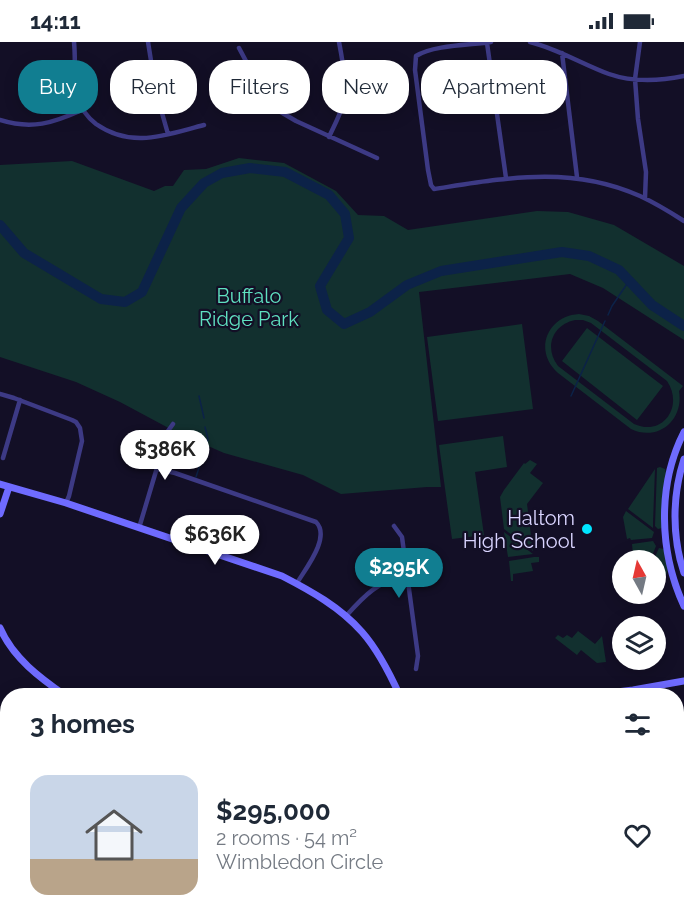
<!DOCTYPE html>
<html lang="en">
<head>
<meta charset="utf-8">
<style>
	body { margin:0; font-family:Raleway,sans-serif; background:#f2f2f3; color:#1f2937; height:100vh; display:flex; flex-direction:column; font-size:22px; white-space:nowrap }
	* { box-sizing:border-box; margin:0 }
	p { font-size:20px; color:#747a83 }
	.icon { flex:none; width:33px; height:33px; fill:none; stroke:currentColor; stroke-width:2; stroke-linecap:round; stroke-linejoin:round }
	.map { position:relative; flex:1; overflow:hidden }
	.panel { position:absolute; left:0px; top:646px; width:684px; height:236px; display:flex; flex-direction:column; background:#fff; border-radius:24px 24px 0 0; box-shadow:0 3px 15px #0003 }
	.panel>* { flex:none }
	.top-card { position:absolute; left:18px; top:18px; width:648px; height:54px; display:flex; gap:12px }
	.needle { width:39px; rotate:352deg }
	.tools { position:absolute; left:612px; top:508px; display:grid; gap:12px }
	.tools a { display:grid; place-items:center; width:54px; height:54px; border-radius:50%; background:#fff; box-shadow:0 3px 15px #0003; font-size:30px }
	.price { position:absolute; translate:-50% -51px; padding:0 14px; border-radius:21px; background:#fff; color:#222; font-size:20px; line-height:39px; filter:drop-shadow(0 2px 3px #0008) }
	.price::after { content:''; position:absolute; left:50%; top:36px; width:18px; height:14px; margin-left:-9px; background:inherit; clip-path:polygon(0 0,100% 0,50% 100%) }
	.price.selected { background:#117e91; color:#fff }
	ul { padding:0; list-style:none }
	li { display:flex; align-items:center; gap:18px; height:150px; padding:0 30px }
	li span { display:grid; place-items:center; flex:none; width:168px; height:120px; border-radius:18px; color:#555 }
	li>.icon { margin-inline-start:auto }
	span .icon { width:72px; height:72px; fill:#fffc; stroke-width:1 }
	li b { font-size:26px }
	h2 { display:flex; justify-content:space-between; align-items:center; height:72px; padding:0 30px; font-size:26px }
	.chip { padding:0 21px; border-radius:24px; background:#fff; box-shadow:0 3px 15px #0003; font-size:21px; line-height:54px }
	.chip.selected { background:#117e91; color:#fff }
	.status { display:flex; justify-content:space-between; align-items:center; height:42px; padding:0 30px; background:#fff; direction:ltr }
	.status svg { height:16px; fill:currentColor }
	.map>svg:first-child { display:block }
	.green { fill:#12302f; fill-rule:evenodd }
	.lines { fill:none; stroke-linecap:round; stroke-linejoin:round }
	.stream { stroke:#0c2248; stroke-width:1.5 }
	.river { stroke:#0c2248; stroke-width:10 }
	.street { stroke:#3d3a85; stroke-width:4.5 }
	.secondary { stroke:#6f6bff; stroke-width:7 }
	.poi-dot { fill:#00e5ff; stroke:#130f26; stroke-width:2 }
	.labels { text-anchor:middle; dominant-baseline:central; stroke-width:4.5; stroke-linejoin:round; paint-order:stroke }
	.park-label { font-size:20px; fill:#5fe0c0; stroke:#130f26 }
	.poi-label { font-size:20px; fill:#d9d4ff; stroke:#130f26; text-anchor:end }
</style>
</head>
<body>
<div class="status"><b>14:11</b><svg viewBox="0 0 49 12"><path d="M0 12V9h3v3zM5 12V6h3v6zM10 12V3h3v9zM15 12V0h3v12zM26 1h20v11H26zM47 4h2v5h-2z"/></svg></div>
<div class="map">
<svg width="684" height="881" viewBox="0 0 684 881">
	<rect width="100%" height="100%" fill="#130f26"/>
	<!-- green -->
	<path class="green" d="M239,116L284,121L336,149L358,173L384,174L408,188L537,169L568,170L614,183L684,224V298L603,246L570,232L419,250L441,445H427L341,452L303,433L224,411L176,390L120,360L76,340L0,315V123L72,119L154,149L165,144H173L184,128L206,127Z
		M579,272L589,274L598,279L683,344L679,349C684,378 658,400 631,387L558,331C533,309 547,274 579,272ZM575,278H583L591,281L667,339C684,364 663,395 634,382L558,324C544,306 552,283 575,278Z
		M522,282L533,367L438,379L427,295Z
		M587,286L663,344L637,378L562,319Z
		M503,394L507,425L475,430L484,493L452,497L439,403Z
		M530,418L537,422L530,431L543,441L527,462L533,509L504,487L500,455L504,448L524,421L525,422Z
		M660,425L665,427L666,431L662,486L658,487L655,484L657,426Z
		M655,427L653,481V486L628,467Z
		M626,469L654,490L652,496L631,498L630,496L627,497L623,475Z
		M504,490L533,512L508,515Z
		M653,499L656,504L650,519H631L627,515L633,513L632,502Z
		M659,506L664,507L668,528L666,533L656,535V519H653Z
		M534,515H539V520L531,521L533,529L513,532V539H511L509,519Z
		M578,589L595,602L602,594L606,620L597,621L581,608L577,613L555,596L558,593L563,596L567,593L572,596Z"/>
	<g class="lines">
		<!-- stream -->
		<path class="stream" d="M608,273L612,264L629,239
			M199,354L204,376
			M571,354L605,279
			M196,435L208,397L205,385"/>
		<!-- river -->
		<path class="river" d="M0,183L24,211L101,257L125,260L142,250L181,166L204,141L222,131L250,126L285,130L329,153L345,172L349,196L320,244L327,268L344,282L370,270L407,243L441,229L562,210L589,214L619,228L652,263L684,284"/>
		<!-- street -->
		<path class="street" d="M74,0C76,19 73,37 78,56C81,67 87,75 96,82C132,107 165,93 204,83
			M148,0L156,50L168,92
			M491,0C471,3 433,3 416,14L415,28L428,128L431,143L434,147C506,136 571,123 640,154C655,161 670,170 684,179
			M530,0C558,7 582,22 609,32C632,40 660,39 684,34
			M640,0L635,37L638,77L646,130L645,156
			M487,1L506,136
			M239,6L263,51L273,64L279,69L296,79L377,116
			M562,11L577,135
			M0,78C32,88 53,81 82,68
			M329,95C333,86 338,77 341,68C348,46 343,21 339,0
			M0,352L14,356L72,378L76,380L80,386L82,399L69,454L66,461
			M3,416L20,358
			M157,427L175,431L316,480C331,495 306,526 297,541
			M394,484L402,495L418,614L416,627
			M139,486L168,389L173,382
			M346,574C363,555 380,536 407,536
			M676,690H684
			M676,771L684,770
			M676,849L684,848
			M544,874V881"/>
		<!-- secondary -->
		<path class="secondary" d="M684,390C657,443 659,510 684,564
			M684,417C672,454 672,495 684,531
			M0,442L66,461L282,534C311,549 340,565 362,590C378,608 390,632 400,654
			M0,472L9,445
			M0,586C13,616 40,636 66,654
			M585,654L633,648L684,639
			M433,881L435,874"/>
	</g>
	<!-- markers -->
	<circle class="poi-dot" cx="587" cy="487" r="6"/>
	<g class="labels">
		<!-- park labels -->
		<g class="park-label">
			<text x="249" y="254">Buffalo<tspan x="249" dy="23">Ridge Park</tspan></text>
		</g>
		<!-- poi labels -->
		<g class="poi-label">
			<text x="575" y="476">Haltom<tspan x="575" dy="23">High School</tspan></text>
		</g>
	</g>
</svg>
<div class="tools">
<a><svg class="needle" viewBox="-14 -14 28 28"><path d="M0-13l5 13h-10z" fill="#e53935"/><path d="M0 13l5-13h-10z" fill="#747a83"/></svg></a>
<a><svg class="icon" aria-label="layers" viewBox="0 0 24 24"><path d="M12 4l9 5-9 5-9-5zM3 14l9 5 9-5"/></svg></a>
</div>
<b class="price" style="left:165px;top:439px">$386K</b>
<b class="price" style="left:215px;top:524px">$636K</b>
<b class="price selected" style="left:399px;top:557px">$295K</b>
<div class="top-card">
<a class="chip selected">Buy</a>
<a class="chip">Rent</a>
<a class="chip">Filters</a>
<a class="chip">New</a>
<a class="chip">Apartment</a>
</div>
<section class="panel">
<h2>3 homes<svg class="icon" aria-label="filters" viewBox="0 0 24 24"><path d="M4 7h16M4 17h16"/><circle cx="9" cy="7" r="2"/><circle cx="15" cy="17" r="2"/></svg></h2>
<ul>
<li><span style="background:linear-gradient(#c9d6e8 70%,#b9a48a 0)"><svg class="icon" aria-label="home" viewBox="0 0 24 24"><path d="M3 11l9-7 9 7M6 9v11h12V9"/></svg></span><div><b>$295,000</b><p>2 rooms · 54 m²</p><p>Wimbledon Circle</p></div><svg class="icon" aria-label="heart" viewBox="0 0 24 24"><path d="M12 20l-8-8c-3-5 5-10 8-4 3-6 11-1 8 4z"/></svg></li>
</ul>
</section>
</div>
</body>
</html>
